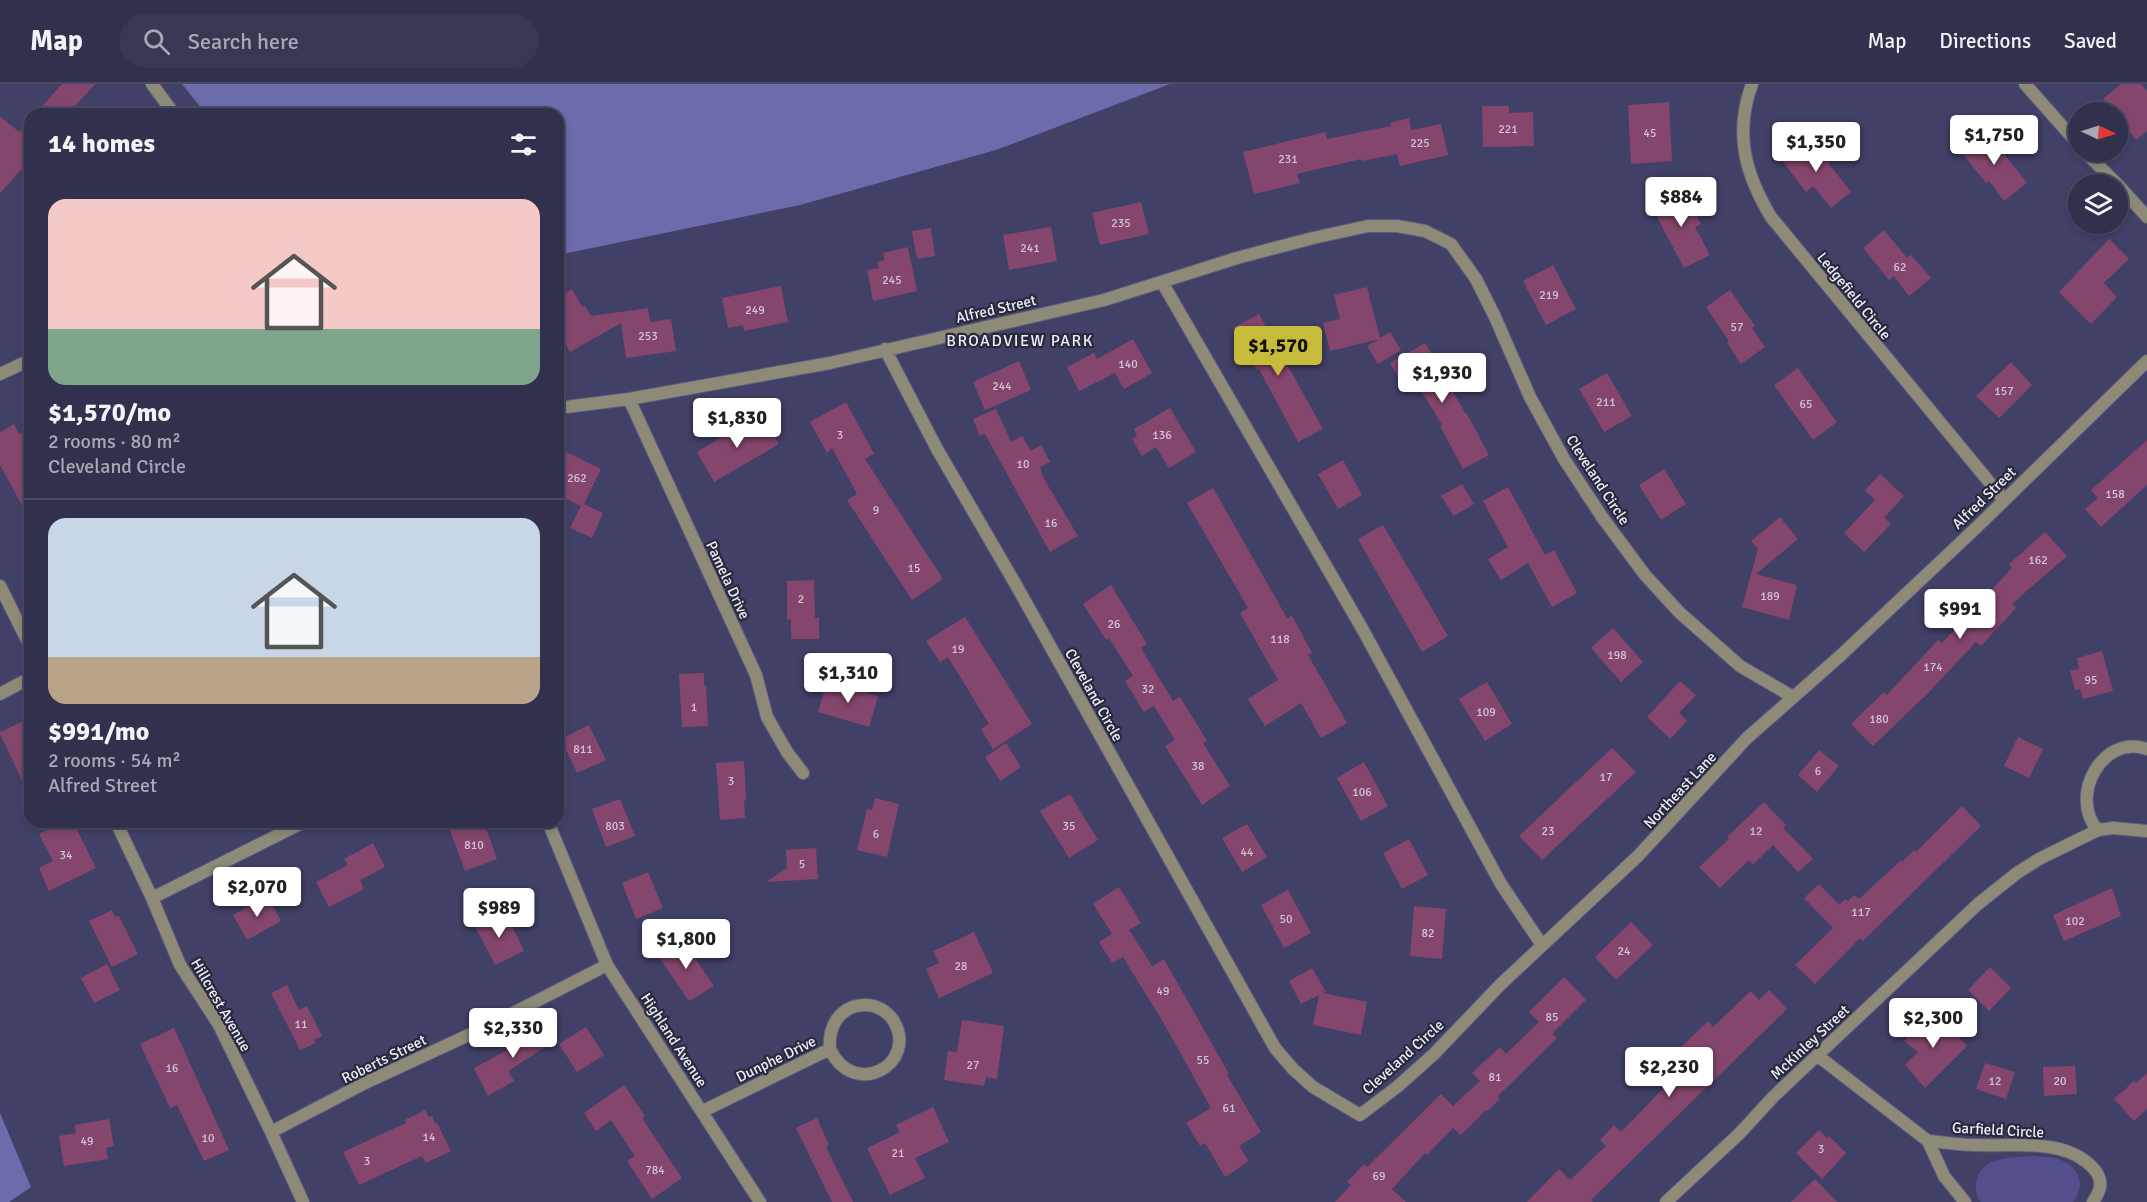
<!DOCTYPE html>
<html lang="en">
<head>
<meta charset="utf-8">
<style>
	body { margin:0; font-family:Signika,sans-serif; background:#393854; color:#f1f3f6; height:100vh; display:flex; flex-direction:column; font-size:22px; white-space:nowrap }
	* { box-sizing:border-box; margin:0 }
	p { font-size:20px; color:#a8a9b6 }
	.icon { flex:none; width:33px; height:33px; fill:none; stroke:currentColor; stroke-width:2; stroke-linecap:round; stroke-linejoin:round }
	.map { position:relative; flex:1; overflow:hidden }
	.side { position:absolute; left:24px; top:24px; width:540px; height:720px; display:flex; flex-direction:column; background:#31304d; border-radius:18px; box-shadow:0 3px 9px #0003,0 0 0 2px #4c4b65 }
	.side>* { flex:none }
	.needle { width:39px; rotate:94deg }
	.controls { position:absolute; left:2068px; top:18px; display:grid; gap:12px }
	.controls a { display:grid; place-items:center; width:60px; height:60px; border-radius:50%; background:#31304d; box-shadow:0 3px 9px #0003,0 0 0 2px #4c4b65; font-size:30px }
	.price { position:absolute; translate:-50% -51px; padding:0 14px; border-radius:6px; background:#fff; color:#222; font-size:20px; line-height:39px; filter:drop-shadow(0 2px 3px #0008) }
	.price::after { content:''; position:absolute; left:50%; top:36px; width:18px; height:14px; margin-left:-9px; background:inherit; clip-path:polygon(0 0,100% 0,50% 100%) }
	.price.current { background:#c7bb3b; color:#111 }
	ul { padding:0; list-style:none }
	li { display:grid; align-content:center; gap:12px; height:318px; padding:0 24px }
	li+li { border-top:2px solid #4c4b65 }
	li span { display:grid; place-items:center; height:186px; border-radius:18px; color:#555 }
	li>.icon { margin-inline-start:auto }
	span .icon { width:108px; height:108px; fill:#fffc; stroke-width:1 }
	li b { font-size:26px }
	h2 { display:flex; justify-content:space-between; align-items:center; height:72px; padding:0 24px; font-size:26px }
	header { display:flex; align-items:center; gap:36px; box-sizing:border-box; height:84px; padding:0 30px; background:#31304d; border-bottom:2px solid #4c4b65 }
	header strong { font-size:28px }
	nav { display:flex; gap:33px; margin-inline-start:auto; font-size:21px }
	.search { width:420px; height:54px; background:#393854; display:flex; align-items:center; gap:15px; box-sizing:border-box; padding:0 21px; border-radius:33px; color:#a8a9b6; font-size:22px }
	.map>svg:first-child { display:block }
	.green { fill:#524f8c }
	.forest { fill:#6c6bac }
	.building { fill:#85466d }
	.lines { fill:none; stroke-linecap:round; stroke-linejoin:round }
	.minor-casing { stroke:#5d5c7f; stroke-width:14 }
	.tertiary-casing { stroke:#5d5c7f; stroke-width:14 }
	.minor { stroke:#8d8b77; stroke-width:12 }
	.tertiary { stroke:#8d8b77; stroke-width:12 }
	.labels { text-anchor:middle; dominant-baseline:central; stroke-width:4.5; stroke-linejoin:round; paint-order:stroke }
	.number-label { font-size:12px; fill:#d3c4d8 }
	.street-label { font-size:15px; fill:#edeefc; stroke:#29293b }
	.neighbourhood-label { font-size:16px; letter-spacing:1.5px; fill:#edeefc; stroke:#29293b }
</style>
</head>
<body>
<header>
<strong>Map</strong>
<div class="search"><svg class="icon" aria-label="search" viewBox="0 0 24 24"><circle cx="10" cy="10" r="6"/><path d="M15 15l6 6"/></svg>Search here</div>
<nav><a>Map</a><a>Directions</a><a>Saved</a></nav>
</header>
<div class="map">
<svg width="2147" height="1118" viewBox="0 0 2147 1118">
	<rect width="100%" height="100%" fill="#414067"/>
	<!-- green -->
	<path class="green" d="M2032,1072C2041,1073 2053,1072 2061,1076C2080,1084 2086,1102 2073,1118H1981C1977,1113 1975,1107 1976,1100C1979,1072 2011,1074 2032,1072Z"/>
	<!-- forest -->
	<path class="forest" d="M182,0H1170L996,66L800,121L558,171V30H206Z
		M0,1029L31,1103L9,1118H0Z"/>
	<!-- building -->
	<path class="building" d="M62,0H95L68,30H35Z
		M2121,0H2141L2147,7V47L2136,56L2118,34V28H2114L2103,15Z
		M1669,18L1672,77L1631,80L1628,21Z
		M1482,22H1509V29L1533,28L1534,62L1483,63Z
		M0,32L19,48L30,35V76L0,109Z
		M1409,34L1411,46L1441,40L1448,71L1400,82L1397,70L1362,77L1361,75L1297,90L1300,99L1254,110L1243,68L1325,48L1327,55L1391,42L1390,39Z
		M1986,47L2027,99L2004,117L1989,97L1986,99L1961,68Z
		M1808,53L1851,108L1831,124L1813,102L1806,108L1781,75Z
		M1683,105L1701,140L1695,143L1710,171L1684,184L1651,122Z
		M1141,118L1149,150L1100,161L1092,129Z
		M1051,143L1057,177L1009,186L1003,151Z
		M931,144L935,172L917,175L912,147Z
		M1884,146L1907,174L1911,171L1931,194L1909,212L1894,192L1889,196L1863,164Z
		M2109,155L2129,175L2104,199L2117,213L2091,240L2059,208Z
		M908,163L917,207L873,217L867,186L879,184L877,178L885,176L883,169Z
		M1553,181L1576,225L1546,241L1523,197Z
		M781,202L788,238L744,247L743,241L728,244L722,214Z
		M1367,203L1380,254L1390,248L1401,266L1378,280L1367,262L1379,255L1330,267L1323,239L1340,235L1334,211Z
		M572,205L582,223L585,222L591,232L648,224L650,238L671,235L676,267L626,274L621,239L570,268L558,247V213Z
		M1730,206L1755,242L1752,244L1765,263L1741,280L1727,259L1729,257L1706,223Z
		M1259,230L1323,345L1298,358L1259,285L1257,286L1233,244Z
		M1133,255L1152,289L1124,305L1115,289L1079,307L1067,283L1094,269L1097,275Z
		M1425,259L1465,329L1466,328L1489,371L1463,385L1440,342L1442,341L1415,296L1404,303L1390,279Z
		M1019,277L1031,306L985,326L973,298Z
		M2011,278L2032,301L1999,334L1976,312Z
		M1798,284L1837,338L1813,356L1774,301Z
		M1607,289L1632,332L1604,348L1579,305Z
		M846,318L874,370L865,375L943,495L912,516L847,416L857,410L832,364L827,369L810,338Z
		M1170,324L1196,368L1169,384L1156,363L1142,372L1132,355L1137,352L1134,345Z
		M996,325L1011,358L1022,352L1031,367L1041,361L1050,378L1040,383L1044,395L1078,452L1050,468L985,350L980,352L973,335Z
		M765,336L779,360L714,398L697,368L745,339L749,346Z
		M14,340L19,350L30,345V436L0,381V348Z
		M2147,356V401L2101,443L2085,425L2098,414L2091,406Z
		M566,368L601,385L584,420L603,429L592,454L570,444L581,422L558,411V385Z
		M1343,376L1362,411L1338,425L1318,390Z
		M1664,385L1686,420L1661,436L1639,401Z
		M1880,390L1904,412L1884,434L1891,440L1864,468L1844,449L1875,416L1865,406Z
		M1462,400L1474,420L1454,432L1441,412Z
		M1508,403L1545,471L1554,466L1577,509L1552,523L1528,479L1501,496L1488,475L1508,463L1483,417Z
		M1213,404L1287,534L1292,532L1312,569L1308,571L1347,639L1321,654L1301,619L1265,642L1248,615L1278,596L1240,529L1248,524L1187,419Z
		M1780,433L1798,455L1756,490L1797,501L1789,536L1742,523L1758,465L1751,457Z
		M1383,441L1448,552L1422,568L1358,455Z
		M2045,448L2067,472L2012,520L2016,524L1981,562L1976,558L1928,609L1873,662L1851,640L1884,608L1887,611L1938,556L1942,559L2012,484L2009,480Z
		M814,496L815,534H819V555H791V535L787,536V497Z
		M1111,501L1147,560L1141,564L1173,617L1180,613L1207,657L1203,659L1230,702L1202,721L1165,662L1175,656L1154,622L1144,628L1125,597L1133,592L1109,554L1106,556L1083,520Z
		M965,533L1032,640L993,665L981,645L989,640L975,617L948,573L940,578L926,557Z
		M1613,544L1643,578L1621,598L1591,564Z
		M2102,567L2113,607L2083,615L2080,605L2075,606L2070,587L2079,585L2077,574Z
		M704,589V601H706L708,642L682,643L679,590Z
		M1680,597L1696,611L1679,629L1687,637L1670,655L1647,633Z
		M827,598L878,612L869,643L818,628Z
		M1487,598L1512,640L1485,657L1459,615Z
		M30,634V713L0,650V648Z
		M589,641L606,676L577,689L561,655Z
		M2018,653L2043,665L2029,694L2004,682Z
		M1006,659L1021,683L1000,697L985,673Z
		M1612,664L1636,688L1542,776L1519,752Z
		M1819,666L1839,682L1817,708L1798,691Z
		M744,677L746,715L744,717L745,734L720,736L716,679Z
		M1364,678L1388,722L1361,737L1337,694Z
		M1070,710L1098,756L1069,774L1040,727Z
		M875,714L899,720L887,773L857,766L867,725L872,726Z
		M620,715L635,752L606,763L592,725Z
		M1764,718L1786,741L1783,744L1813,775L1798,788L1773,761L1753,781L1749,776L1720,804L1699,783L1729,755L1727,753Z
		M1962,722L1981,742L1863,857L1860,854L1815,900L1795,881L1833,844L1804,814L1819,800L1839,821L1845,815L1848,817L1854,811L1859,815L1901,776L1902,778L1914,766L1916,768Z
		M63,738H73L96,784L49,807L39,784L53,777L39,750Z
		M447,738H484L497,775L465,787Z
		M1247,740L1267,773L1242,788L1222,754Z
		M1409,755L1428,791L1402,805L1383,769Z
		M373,759L385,783L360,796L364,805L329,823L316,798L348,781L344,775Z
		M816,764L818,795L766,798L787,784L786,766Z
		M648,788L663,824L636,835L622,799Z
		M1119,803L1141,839L1129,846L1152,882L1164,875L1229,990L1227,991L1261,1048L1239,1062L1249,1077L1225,1093L1205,1059L1200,1062L1186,1039L1211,1024L1163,938L1123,873L1112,879L1099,858L1112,850L1093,820Z
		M2112,804L2121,832L2064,857L2053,831Z
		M1288,806L1311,849L1284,864L1261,821Z
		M268,812L281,837L247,856L233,831Z
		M1414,822L1446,825L1442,875L1410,872Z
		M112,826L115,833L119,832L138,870L112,883L89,837Z
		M495,829L503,844L511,840L524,867L495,881L474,840Z
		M1631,838L1653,861L1616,896L1595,873Z
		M974,848L993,889L939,914L926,885L939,879L933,867Z
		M682,855L714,902L689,917L658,872Z
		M107,880L120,906L94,919L81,894Z
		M1990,883L2011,904L1989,927L1968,906Z
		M1312,884L1326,908L1323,909L1367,918L1361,951L1313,941L1319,911L1301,920L1289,897Z
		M1564,893L1586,916L1552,950L1557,954L1498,1012L1500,1015L1487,1027L1486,1026L1461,1051L1453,1044L1427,1071L1425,1069L1392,1105L1406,1118H1335L1351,1101L1347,1098L1364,1080L1367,1083L1441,1010L1453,1022L1480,997L1472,989L1500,963L1506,970L1539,938L1529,928Z
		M287,901L299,926L307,922L322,952L314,956L316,959L300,966L271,909Z
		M1769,906L1787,925L1591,1116L1593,1118H1527L1559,1085L1570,1096L1606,1062L1600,1056L1614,1041L1621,1048L1689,978L1678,966L1708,937L1713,943L1751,907L1759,916Z
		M1934,928L1967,962L1925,1004L1905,981L1918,968L1904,957Z
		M962,936L1004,942L997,995L986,993L984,1002L944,996L948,967L957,968Z
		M545,938L556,956L508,987L514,997L488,1012L474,984L524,957L522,953Z
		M586,943L604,971L577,988L559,960Z
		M174,944L229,1066L204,1077L177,1021L170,1024L140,960Z
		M1985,979L2015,988L2006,1015L1976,1005Z
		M2075,982L2077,1010L2044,1012L2043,983Z
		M2147,989V1025L2134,1037L2114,1015L2134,997L2136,999Z
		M624,1001L645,1032L642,1034L682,1094L652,1115L627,1077L635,1072L611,1036L596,1047L584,1029Z
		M933,1023L949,1058L915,1074L925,1094L890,1111L867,1064L900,1048L896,1041Z
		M425,1026L429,1033L432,1032L435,1040L437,1039L451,1067L426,1079L422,1072L359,1101L343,1068L406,1039L405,1036Z
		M817,1034L829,1061L826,1063L853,1118H832L796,1044Z
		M109,1035L114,1062L106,1064L108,1075L64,1082L59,1052L76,1049L75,1041Z
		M1819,1046L1827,1054L1829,1052L1846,1069L1822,1095L1796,1069Z
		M1815,1095L1837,1118H1791Z"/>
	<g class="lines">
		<!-- minor casing -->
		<g class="minor-casing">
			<path id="minor" d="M1752,0C1734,49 1745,90 1771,133L2004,416
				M2025,0L2079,61
				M2085,68L2117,100
				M2118,101L2147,133
				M1162,198L1363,546L1501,800L1542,861
				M885,265L937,365L1016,501L1275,964L1293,985L1313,1003L1360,1031L1397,1003L1434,970L1501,900L1638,772L1747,654L1840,572L1977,443L2147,277
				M0,290L30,276
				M629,315L756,591L767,633L787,668L803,689
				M558,324L629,315L830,279L1104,216L1237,174L1313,154L1368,142H1397L1425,147L1451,160L1476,195L1495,233L1530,313L1564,375L1602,433L1645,491L1679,528L1740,582L1793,613
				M0,502L30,562
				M0,610L30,594
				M116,738L152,814L180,881L219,941L271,1048L303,1118
				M2098,746C2068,714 2102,649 2147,665
				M152,814L304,738
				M1818,972L1928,1057
				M703,1027L830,965C828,942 840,921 866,921C876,921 887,927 893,936C920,979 854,1017 830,965
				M271,1048L365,999L486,943L607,881
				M1666,1118L1740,1049L1773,1013L1978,820L2017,789L2039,775L2098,746L2113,744L2147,747
				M1965,1118L1944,1092L1928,1057C1944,1058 1959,1061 1975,1061C2013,1063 2066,1053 2094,1085C2104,1097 2101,1106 2093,1118"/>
		</g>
		<!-- tertiary casing -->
		<g class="tertiary-casing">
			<path id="tertiary" d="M152,0L174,30
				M548,738L607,881L760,1118"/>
		</g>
		<!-- minor -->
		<use href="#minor" class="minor"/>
		<!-- tertiary -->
		<use href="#tertiary" class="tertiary"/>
	</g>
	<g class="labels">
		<!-- number labels -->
		<g class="number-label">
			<text x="1508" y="45">221</text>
			<text x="1650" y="49">45</text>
			<text x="1420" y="59">225</text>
			<text x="1288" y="75">231</text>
			<text x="1121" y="139">235</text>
			<text x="1030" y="164">241</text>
			<text x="1900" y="183">62</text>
			<text x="892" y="196">245</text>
			<text x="1549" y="211">219</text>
			<text x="755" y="226">249</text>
			<text x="1737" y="243">57</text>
			<text x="648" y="252">253</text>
			<text x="1128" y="280">140</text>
			<text x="1002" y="302">244</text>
			<text x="2004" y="307">157</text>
			<text x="1606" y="318">211</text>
			<text x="1806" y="320">65</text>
			<text x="840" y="351">3</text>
			<text x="1162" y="351">136</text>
			<text x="1023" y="380">10</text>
			<text x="577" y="394">262</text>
			<text x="2115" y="410">158</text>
			<text x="876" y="426">9</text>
			<text x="1051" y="439">16</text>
			<text x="2038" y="476">162</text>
			<text x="914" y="484">15</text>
			<text x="1770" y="512">189</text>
			<text x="801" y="515">2</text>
			<text x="1114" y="540">26</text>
			<text x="1280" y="555">118</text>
			<text x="958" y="565">19</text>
			<text x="1617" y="571">198</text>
			<text x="1933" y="583">174</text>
			<text x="2091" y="596">95</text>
			<text x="1148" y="605">32</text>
			<text x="694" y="623">1</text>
			<text x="1486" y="628">109</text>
			<text x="1879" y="635">180</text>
			<text x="583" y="665">811</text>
			<text x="1198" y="682">38</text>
			<text x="1818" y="687">6</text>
			<text x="1606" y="693">17</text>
			<text x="731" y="697">3</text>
			<text x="1362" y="708">106</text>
			<text x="615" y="742">803</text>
			<text x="1069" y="742">35</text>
			<text x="1548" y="747">23</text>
			<text x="1756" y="747">12</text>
			<text x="876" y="750">6</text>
			<text x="474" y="761">810</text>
			<text x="1247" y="768">44</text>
			<text x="66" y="771">34</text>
			<text x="802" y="780">5</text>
			<text x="1861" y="828">117</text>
			<text x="1286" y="835">50</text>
			<text x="2075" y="837">102</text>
			<text x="1428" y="849">82</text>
			<text x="1624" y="867">24</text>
			<text x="961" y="882">28</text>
			<text x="1163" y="907">49</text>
			<text x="1552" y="933">85</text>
			<text x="301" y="940">11</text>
			<text x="1203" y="976">55</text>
			<text x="973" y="981">27</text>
			<text x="172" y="984">16</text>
			<text x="1495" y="993">81</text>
			<text x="1995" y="997">12</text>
			<text x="2060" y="997">20</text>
			<text x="1229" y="1024">61</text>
			<text x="429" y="1053">14</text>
			<text x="208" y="1054">10</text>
			<text x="87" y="1057">49</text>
			<text x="1821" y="1065">3</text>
			<text x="898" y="1069">21</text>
			<text x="367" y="1077">3</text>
			<text x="655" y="1086">784</text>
			<text x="1379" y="1092">69</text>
		</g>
		<!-- street labels -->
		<g class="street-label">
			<text transform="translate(1854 212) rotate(51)">Ledgefield Circle</text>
			<text transform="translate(996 225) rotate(-13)">Alfred Street</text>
			<text transform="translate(1598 396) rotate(57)">Cleveland Circle</text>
			<text transform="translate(1984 414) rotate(-44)">Alfred Street</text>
			<text transform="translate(728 496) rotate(65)">Pamela Drive</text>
			<text transform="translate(1094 611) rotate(61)">Cleveland Circle</text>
			<text transform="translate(1680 706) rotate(-47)">Northeast Lane</text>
			<text transform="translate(221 921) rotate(60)">Hillcrest Avenue</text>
			<text transform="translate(674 956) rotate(57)">Highland Avenue</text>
			<text transform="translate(1810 958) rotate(-43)">McKinley Street</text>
			<text transform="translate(1403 973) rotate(-42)">Cleveland Circle</text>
			<text transform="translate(384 975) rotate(-26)">Roberts Street</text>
			<text transform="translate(776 975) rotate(-26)">Dunphe Drive</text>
			<text transform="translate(1998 1046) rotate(3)">Garfield Circle</text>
		</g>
		<!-- neighbourhood labels -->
		<g class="neighbourhood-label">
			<text x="1020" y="257">BROADVIEW PARK</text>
		</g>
	</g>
</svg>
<div class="controls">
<a><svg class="needle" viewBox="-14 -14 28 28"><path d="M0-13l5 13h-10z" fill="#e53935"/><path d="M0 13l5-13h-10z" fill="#a8a9b6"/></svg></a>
<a><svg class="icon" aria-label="layers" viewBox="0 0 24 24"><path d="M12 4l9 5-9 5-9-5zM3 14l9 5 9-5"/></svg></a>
</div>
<b class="price" style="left:1994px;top:82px">$1,750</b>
<b class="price" style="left:1816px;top:89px">$1,350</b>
<b class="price" style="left:1681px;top:144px">$884</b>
<b class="price current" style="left:1278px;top:293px">$1,570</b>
<b class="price" style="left:1442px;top:320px">$1,930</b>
<b class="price" style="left:737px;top:365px">$1,830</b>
<b class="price" style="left:1960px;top:556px">$991</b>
<b class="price" style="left:848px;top:620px">$1,310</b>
<b class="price" style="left:257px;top:834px">$2,070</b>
<b class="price" style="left:499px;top:855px">$989</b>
<b class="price" style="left:686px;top:886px">$1,800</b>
<b class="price" style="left:1933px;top:965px">$2,300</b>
<b class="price" style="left:513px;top:975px">$2,330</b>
<b class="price" style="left:1669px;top:1014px">$2,230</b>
<section class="side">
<h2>14 homes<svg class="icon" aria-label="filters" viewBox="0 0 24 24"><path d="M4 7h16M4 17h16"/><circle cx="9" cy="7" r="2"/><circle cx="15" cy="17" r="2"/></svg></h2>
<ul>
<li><span style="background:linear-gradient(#f6c9c9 70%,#7fa58c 0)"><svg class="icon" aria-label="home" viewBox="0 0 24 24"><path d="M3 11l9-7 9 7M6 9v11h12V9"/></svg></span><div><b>$1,570/mo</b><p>2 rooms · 80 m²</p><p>Cleveland Circle</p></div></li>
<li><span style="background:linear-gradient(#c9d6e8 75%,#b9a48a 0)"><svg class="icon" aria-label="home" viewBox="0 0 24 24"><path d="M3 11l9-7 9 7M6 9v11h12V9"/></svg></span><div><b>$991/mo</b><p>2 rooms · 54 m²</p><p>Alfred Street</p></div></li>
</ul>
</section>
</div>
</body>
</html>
